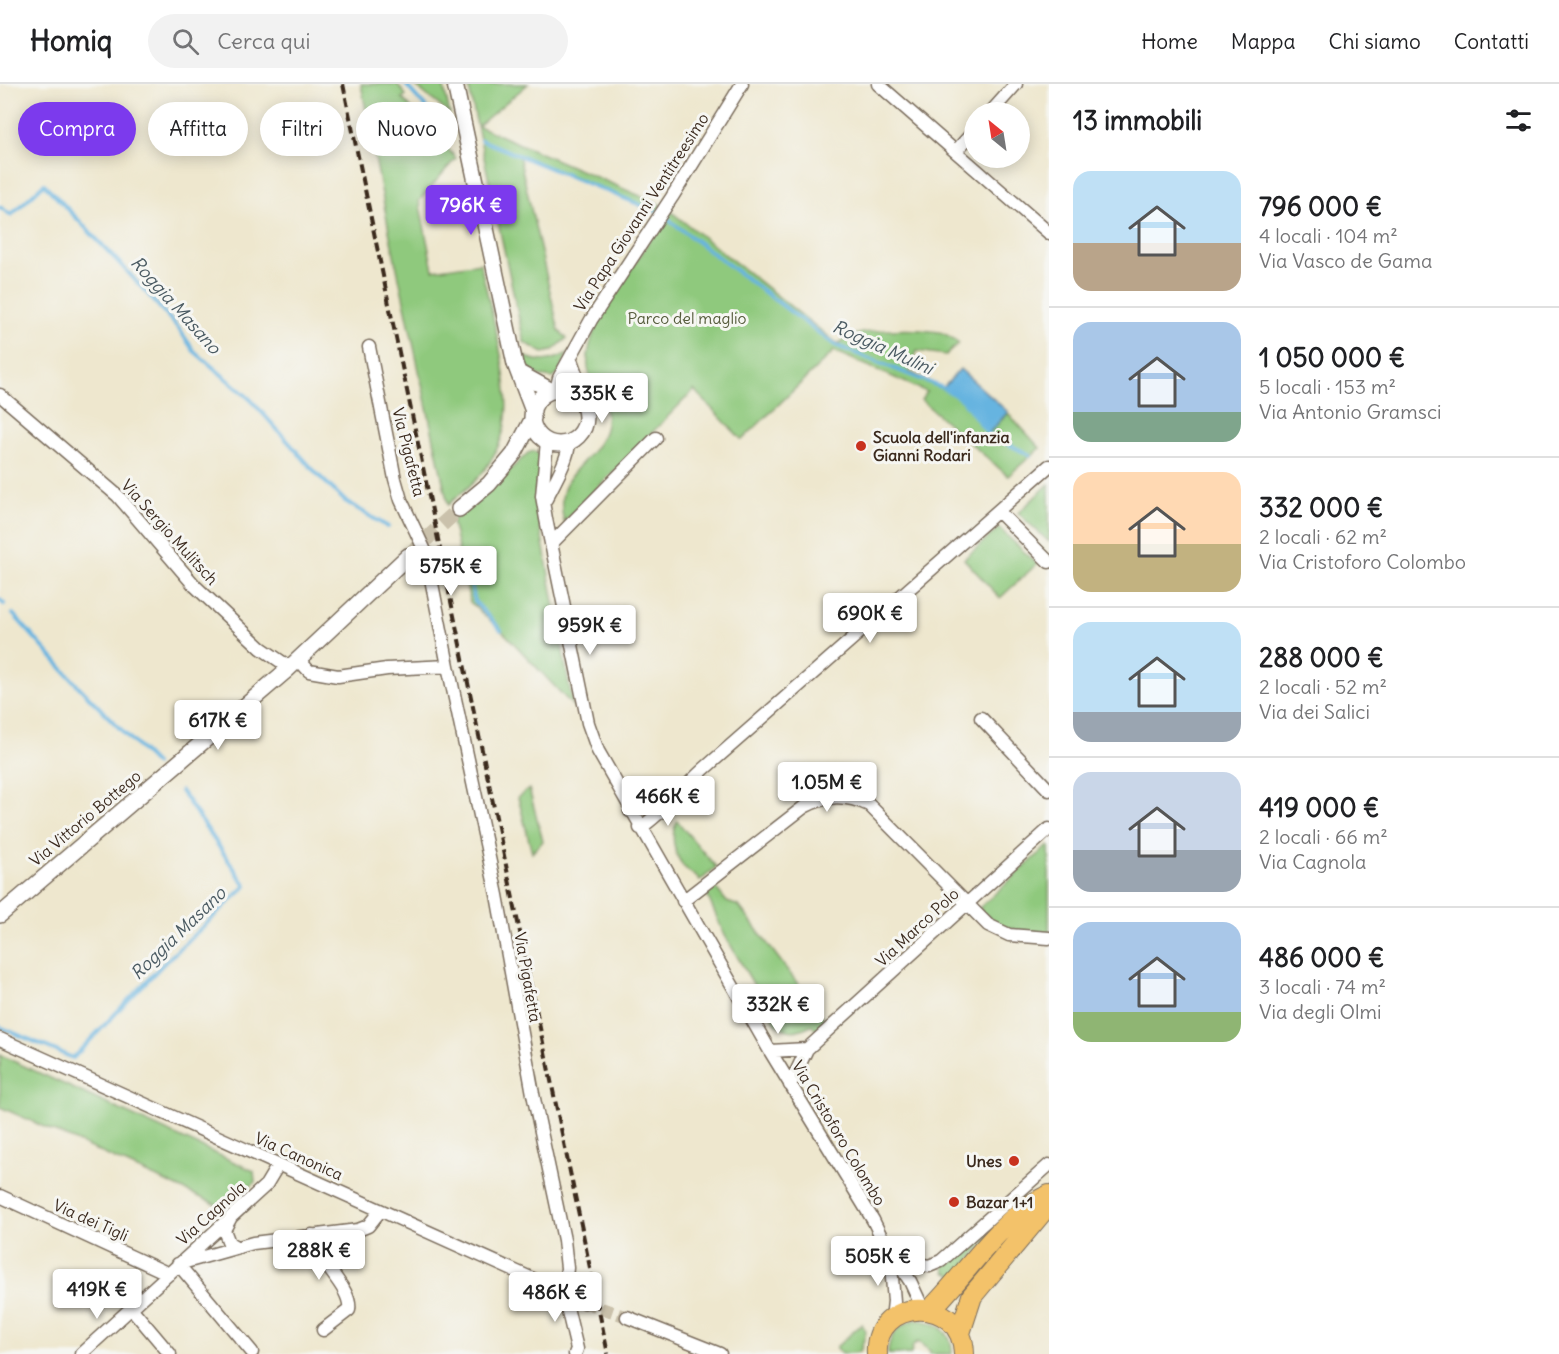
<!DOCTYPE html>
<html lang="it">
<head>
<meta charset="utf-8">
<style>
	body { margin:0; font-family:Delius,sans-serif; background:#f2f2f2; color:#202124; height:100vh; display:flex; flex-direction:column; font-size:22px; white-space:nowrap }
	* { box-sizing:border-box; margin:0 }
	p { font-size:20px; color:#757577 }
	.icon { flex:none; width:33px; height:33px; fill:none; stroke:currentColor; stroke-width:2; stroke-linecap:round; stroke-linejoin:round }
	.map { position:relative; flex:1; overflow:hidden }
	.side { display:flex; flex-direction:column; background:#fff; width:510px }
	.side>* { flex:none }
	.banner { position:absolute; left:18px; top:18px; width:570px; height:54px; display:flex; gap:12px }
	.needle { width:39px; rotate:330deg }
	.tools { position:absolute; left:964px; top:18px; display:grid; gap:12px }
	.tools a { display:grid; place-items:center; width:66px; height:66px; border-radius:50%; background:#fff; box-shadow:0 3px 15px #0003; font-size:30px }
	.price { position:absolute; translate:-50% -51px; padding:0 14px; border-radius:6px; background:#fff; color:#222; font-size:20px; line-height:39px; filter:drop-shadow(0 2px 3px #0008) }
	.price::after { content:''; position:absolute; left:50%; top:36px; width:18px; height:14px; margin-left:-9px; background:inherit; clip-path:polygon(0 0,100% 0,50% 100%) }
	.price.current { background:#7c3aed; color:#fff }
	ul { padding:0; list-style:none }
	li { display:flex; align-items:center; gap:18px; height:150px; padding:0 24px }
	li+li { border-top:2px solid #e0e0e0 }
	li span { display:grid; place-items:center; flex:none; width:168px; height:120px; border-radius:18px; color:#555 }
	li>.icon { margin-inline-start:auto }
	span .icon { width:72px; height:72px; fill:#fffc; stroke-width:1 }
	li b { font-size:26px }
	h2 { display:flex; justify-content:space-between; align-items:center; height:72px; padding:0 24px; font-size:26px }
	.tag { padding:0 21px; border-radius:27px; background:#fff; box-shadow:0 3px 15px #0003; font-size:21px; line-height:54px }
	.tag.current { background:#7c3aed; color:#fff }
	header { display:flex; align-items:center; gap:36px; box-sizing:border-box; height:84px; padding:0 30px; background:#fff; border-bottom:2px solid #e0e0e0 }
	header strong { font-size:28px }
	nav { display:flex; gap:33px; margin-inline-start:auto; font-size:21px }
	.search { width:420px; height:54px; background:#f2f2f2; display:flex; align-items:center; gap:15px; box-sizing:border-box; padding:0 21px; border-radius:33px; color:#757577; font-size:22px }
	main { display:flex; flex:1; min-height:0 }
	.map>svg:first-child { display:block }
	.green { fill:#8fc97d; stroke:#657a4e; stroke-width:1.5 }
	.water { fill:#66b4e0; stroke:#506f7f; stroke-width:1.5 }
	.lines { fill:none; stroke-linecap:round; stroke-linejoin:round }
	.stream { stroke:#66b4e0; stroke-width:4 }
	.minor-tunnel { stroke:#cac1ab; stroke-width:12; stroke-dasharray:12 6; stroke-linecap:butt }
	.tertiary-tunnel { stroke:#cac1ab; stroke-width:15; stroke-dasharray:15 8; stroke-linecap:butt }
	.minor-casing { stroke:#7a6c5c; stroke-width:15 }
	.tertiary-casing { stroke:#7a6c5c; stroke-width:18 }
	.primary-casing { stroke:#7a6c5c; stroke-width:22 }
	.minor { stroke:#fff; stroke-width:12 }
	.tertiary { stroke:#fff; stroke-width:15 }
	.primary { stroke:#f3c26a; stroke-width:20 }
	.rail { stroke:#3b2a1e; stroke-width:4; stroke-dasharray:9 4.5; stroke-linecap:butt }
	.poi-dot { fill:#c8321e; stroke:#f6f6f2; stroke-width:2 }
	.labels { text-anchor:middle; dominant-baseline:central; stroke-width:6; stroke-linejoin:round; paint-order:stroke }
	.street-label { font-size:16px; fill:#3b2a1e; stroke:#f6f6f2 }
	.park-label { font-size:16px; fill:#545a3a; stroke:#f6f6f2 }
	.poi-label { font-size:16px; font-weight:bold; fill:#3b2a1e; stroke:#f6f6f2; text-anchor:start }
	.water-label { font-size:18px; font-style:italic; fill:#4a5a62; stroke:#f6f6f2 }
</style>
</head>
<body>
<header>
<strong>Homiq</strong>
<div class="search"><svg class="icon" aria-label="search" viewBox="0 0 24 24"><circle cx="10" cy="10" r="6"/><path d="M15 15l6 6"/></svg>Cerca qui</div>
<nav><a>Home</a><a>Mappa</a><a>Chi siamo</a><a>Contatti</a></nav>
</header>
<main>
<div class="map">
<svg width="1049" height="1270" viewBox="0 0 1049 1270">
	<rect width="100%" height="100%" fill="#f6f6f2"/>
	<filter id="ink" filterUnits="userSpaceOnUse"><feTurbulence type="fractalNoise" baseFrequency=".0167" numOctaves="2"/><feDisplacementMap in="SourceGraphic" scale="12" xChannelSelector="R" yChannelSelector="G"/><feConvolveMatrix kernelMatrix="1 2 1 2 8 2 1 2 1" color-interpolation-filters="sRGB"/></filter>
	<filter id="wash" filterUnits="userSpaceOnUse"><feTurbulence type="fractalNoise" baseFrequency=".008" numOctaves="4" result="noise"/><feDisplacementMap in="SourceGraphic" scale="24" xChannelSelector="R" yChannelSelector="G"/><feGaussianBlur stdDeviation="1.35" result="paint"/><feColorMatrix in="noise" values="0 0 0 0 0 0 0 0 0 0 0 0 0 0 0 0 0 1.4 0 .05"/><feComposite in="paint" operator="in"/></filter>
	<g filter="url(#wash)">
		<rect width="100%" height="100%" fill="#eee7ce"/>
		<!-- green -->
		<path class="green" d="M361,0H397L406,11L402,14L456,74L419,117L433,186L480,179C489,218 511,297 506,334C504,353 494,374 482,389C473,401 459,410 448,421L390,152Z
			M413,0H443L450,30Z
			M468,0H528L478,42L661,121L658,128L519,72L559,247L567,254L552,267L543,269L524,258Z
			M669,126L838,260C853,243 916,244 939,248C946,249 953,255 959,259L946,271L917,267L909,287L963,316L988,350L1008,329L1040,364L1008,392L921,316L927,308L834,267L742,356L694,306L564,438C551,386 595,381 605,345C612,320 592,306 588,284C586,269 592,253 597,239Z
			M568,269L559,289L553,294C535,293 528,286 520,270C538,280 551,278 568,269Z
			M534,367L543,374L539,437L573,622L506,551L470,518L452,437L480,414L528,369Z
			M1049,400V458L1018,429Z
			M999,444L1037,480L1000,514L964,475Z
			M529,705L543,757L532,769L518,713Z
			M677,737L716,783L700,797C696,791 693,791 688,787C675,775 669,753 677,737Z
			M1049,761V850C1023,847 995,847 979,824Z
			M711,798L727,818L739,822L826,937L816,946L811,941C797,948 788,950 776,939L724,850L704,804Z
			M0,971L254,1087L255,1098L224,1124L0,1023Z
			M1021,1113L1022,1117L955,1193L945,1188L944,1180Z
			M914,1236C935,1236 953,1247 952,1270H930V1267L918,1258L913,1261L911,1270H888C888,1253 898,1242 914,1236Z
			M862,1240L866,1248L860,1268L842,1270L836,1263Z"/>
		<!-- water -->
		<path class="water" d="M960,285L1008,328L988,350L963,316L943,304Z"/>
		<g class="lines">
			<!-- stream -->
			<path class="stream" d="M405,0L429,27L449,43
				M481,56L658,128
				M0,123L11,131L44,100L126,186L179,245L194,267L250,315L317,390L345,417L388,443
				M666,134L835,261L943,304L963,316L988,350L1030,371
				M466,478L475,518L501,546
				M0,516L4,520
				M13,530L79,603L155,680
				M0,943L73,974L162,881L246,802L181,707"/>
		</g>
	</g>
	<g filter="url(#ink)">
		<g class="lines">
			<!-- minor-tunnel -->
			<path class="minor-tunnel" d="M584,1218L627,1233"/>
			<!-- tertiary-tunnel -->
			<path class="tertiary-tunnel" d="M408,472L459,425"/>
			<!-- minor casing -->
			<g class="minor-casing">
				<path id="minor" d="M878,0L1049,149
					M991,28L1016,0
					M956,67L975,46
					M571,276L579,298L577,313
					M556,306L559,294L591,236L672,113L742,0
					M0,311L118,412L195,502L261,564L289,583
					M547,357L542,412L546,435L588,639L598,667L770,967L873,1136L890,1171L894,1217L892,1235
					M546,415C554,399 569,374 569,358
					M998,427L1049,478
					M552,459L656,354
					M298,575L309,587L338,592L387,585L448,582L426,469L401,416L395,395L369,263
					M448,582L497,811L533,1010L564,1156L567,1184L564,1211L577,1265L575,1270
					M981,634L1049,706
					M630,727L670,716
					M640,744C664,728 682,705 704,685L1049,382
					M683,817L804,723C827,711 845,710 869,721L988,841L1009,851L1049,854
					M0,955L584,1218
					M770,967L807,965
					M790,1001L807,965L1049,745
					M0,1112L169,1190
					M230,1135L224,1146L229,1159L236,1163
					M312,1151C314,1176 353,1204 349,1226L323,1246
					M894,1173L910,1197L923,1225
					M897,1175L929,1182L941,1177L1049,1081
					M182,1179L253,1159L358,1146L368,1142L380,1127
					M178,1180L252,1268
					M132,1225L170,1270
					M627,1233L720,1270
					M81,1270L266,1101L278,1081"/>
			</g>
			<!-- tertiary casing -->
			<g class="tertiary-casing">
				<path id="tertiary" d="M455,0L515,280L533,327
					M521,290L552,307
					M532 333a27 27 0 1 1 54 0a27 27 0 1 1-54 0Z
					M459,425L489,400L514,370L533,334
					M0,831L287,586L408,472"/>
			</g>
			<!-- primary casing -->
			<g class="primary-casing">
				<path id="primary" d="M930,1226C968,1189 1000,1133 1049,1111
					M960,1249L972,1212L1049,1120
					M877,1270C873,1213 963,1209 964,1270"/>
			</g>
			<!-- minor -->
			<use href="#minor" class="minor"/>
			<!-- tertiary -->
			<use href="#tertiary" class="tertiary"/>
			<!-- primary -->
			<use href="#primary" class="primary"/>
			<!-- rail -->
			<path class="rail" d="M343,0L608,1270"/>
		</g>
	</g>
	<!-- markers -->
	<g class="poi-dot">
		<circle cx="861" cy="362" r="6"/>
		<circle cx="1014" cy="1077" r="6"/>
		<circle cx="954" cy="1118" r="6"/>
	</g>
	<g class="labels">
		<!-- street labels -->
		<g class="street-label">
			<text transform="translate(641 128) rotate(-57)">Via Papa Giovanni Ventitreesimo</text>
			<text transform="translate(409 368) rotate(76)">Via Pigafetta</text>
			<text transform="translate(170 448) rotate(48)">Via Sergio Mulitsch</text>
			<text transform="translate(85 734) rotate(-40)">Via Vittorio Bottego</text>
			<text transform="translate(917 843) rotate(-43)">Via Marco Polo</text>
			<text transform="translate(528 893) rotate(80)">Via Pigafetta</text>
			<text transform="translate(839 1049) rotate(59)">Via Cristoforo Colombo</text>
			<text transform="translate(299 1072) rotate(24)">Via Canonica</text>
			<text transform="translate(211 1129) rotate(-42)">Via Cagnola</text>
			<text transform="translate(91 1136) rotate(24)">Via dei Tigli</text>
		</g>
		<!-- park labels -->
		<g class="park-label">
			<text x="687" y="234">Parco del maglio</text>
		</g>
		<!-- poi labels -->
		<g class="poi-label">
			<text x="873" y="353">Scuola dell'infanzia<tspan x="873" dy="18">Gianni Rodari</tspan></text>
			<text x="1002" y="1077" text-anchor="end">Unes</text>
			<text x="966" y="1118">Bazar 1+1</text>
		</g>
		<!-- water labels -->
		<g class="water-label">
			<text transform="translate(176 221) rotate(48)">Roggia Masano</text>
			<text transform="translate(883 263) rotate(24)">Roggia Mulini</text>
			<text transform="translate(178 849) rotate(-44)">Roggia Masano</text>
		</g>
	</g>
</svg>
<div class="tools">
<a><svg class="needle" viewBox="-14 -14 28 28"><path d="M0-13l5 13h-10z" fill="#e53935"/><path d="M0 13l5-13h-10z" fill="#757577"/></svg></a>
</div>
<b class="price current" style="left:471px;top:152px">796K €</b>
<b class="price" style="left:602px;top:340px">335K €</b>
<b class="price" style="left:451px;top:513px">575K €</b>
<b class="price" style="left:870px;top:560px">690K €</b>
<b class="price" style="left:590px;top:572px">959K €</b>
<b class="price" style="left:218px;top:667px">617K €</b>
<b class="price" style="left:827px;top:729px">1.05M €</b>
<b class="price" style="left:668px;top:743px">466K €</b>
<b class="price" style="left:778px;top:951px">332K €</b>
<b class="price" style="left:319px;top:1197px">288K €</b>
<b class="price" style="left:878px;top:1203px">505K €</b>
<b class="price" style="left:97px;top:1236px">419K €</b>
<b class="price" style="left:555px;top:1239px">486K €</b>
<div class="banner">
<a class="tag current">Compra</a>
<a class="tag">Affitta</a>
<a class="tag">Filtri</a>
<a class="tag">Nuovo</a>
</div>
</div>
<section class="side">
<h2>13 immobili<svg class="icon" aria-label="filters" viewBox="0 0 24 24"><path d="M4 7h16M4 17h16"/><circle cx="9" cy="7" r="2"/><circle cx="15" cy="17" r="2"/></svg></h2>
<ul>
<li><span style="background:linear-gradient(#bfe0f5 60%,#b9a48a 0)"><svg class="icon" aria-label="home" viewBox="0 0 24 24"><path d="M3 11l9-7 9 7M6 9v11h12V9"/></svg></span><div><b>796 000 €</b><p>4 locali · 104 m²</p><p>Via Vasco de Gama</p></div></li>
<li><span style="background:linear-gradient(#a9c7e8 75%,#7fa58c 0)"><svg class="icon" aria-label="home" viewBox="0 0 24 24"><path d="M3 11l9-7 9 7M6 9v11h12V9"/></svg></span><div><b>1 050 000 €</b><p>5 locali · 153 m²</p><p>Via Antonio Gramsci</p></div></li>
<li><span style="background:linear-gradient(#ffd9b3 60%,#c2b280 0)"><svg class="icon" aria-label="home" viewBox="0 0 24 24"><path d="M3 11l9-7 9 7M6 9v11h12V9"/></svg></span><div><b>332 000 €</b><p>2 locali · 62 m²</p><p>Via Cristoforo Colombo</p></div></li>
<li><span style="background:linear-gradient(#bfe0f5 75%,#9aa5b1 0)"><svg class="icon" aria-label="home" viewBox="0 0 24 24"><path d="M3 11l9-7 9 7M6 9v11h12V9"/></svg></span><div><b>288 000 €</b><p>2 locali · 52 m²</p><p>Via dei Salici</p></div></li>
<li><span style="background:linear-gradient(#c9d6e8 65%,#9aa5b1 0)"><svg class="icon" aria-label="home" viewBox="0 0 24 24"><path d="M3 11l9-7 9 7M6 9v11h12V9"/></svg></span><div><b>419 000 €</b><p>2 locali · 66 m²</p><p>Via Cagnola</p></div></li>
<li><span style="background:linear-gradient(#a9c7e8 75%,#8fb573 0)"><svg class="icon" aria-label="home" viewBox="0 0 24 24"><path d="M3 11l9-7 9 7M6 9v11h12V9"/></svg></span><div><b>486 000 €</b><p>3 locali · 74 m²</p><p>Via degli Olmi</p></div></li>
</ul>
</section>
</main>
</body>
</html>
